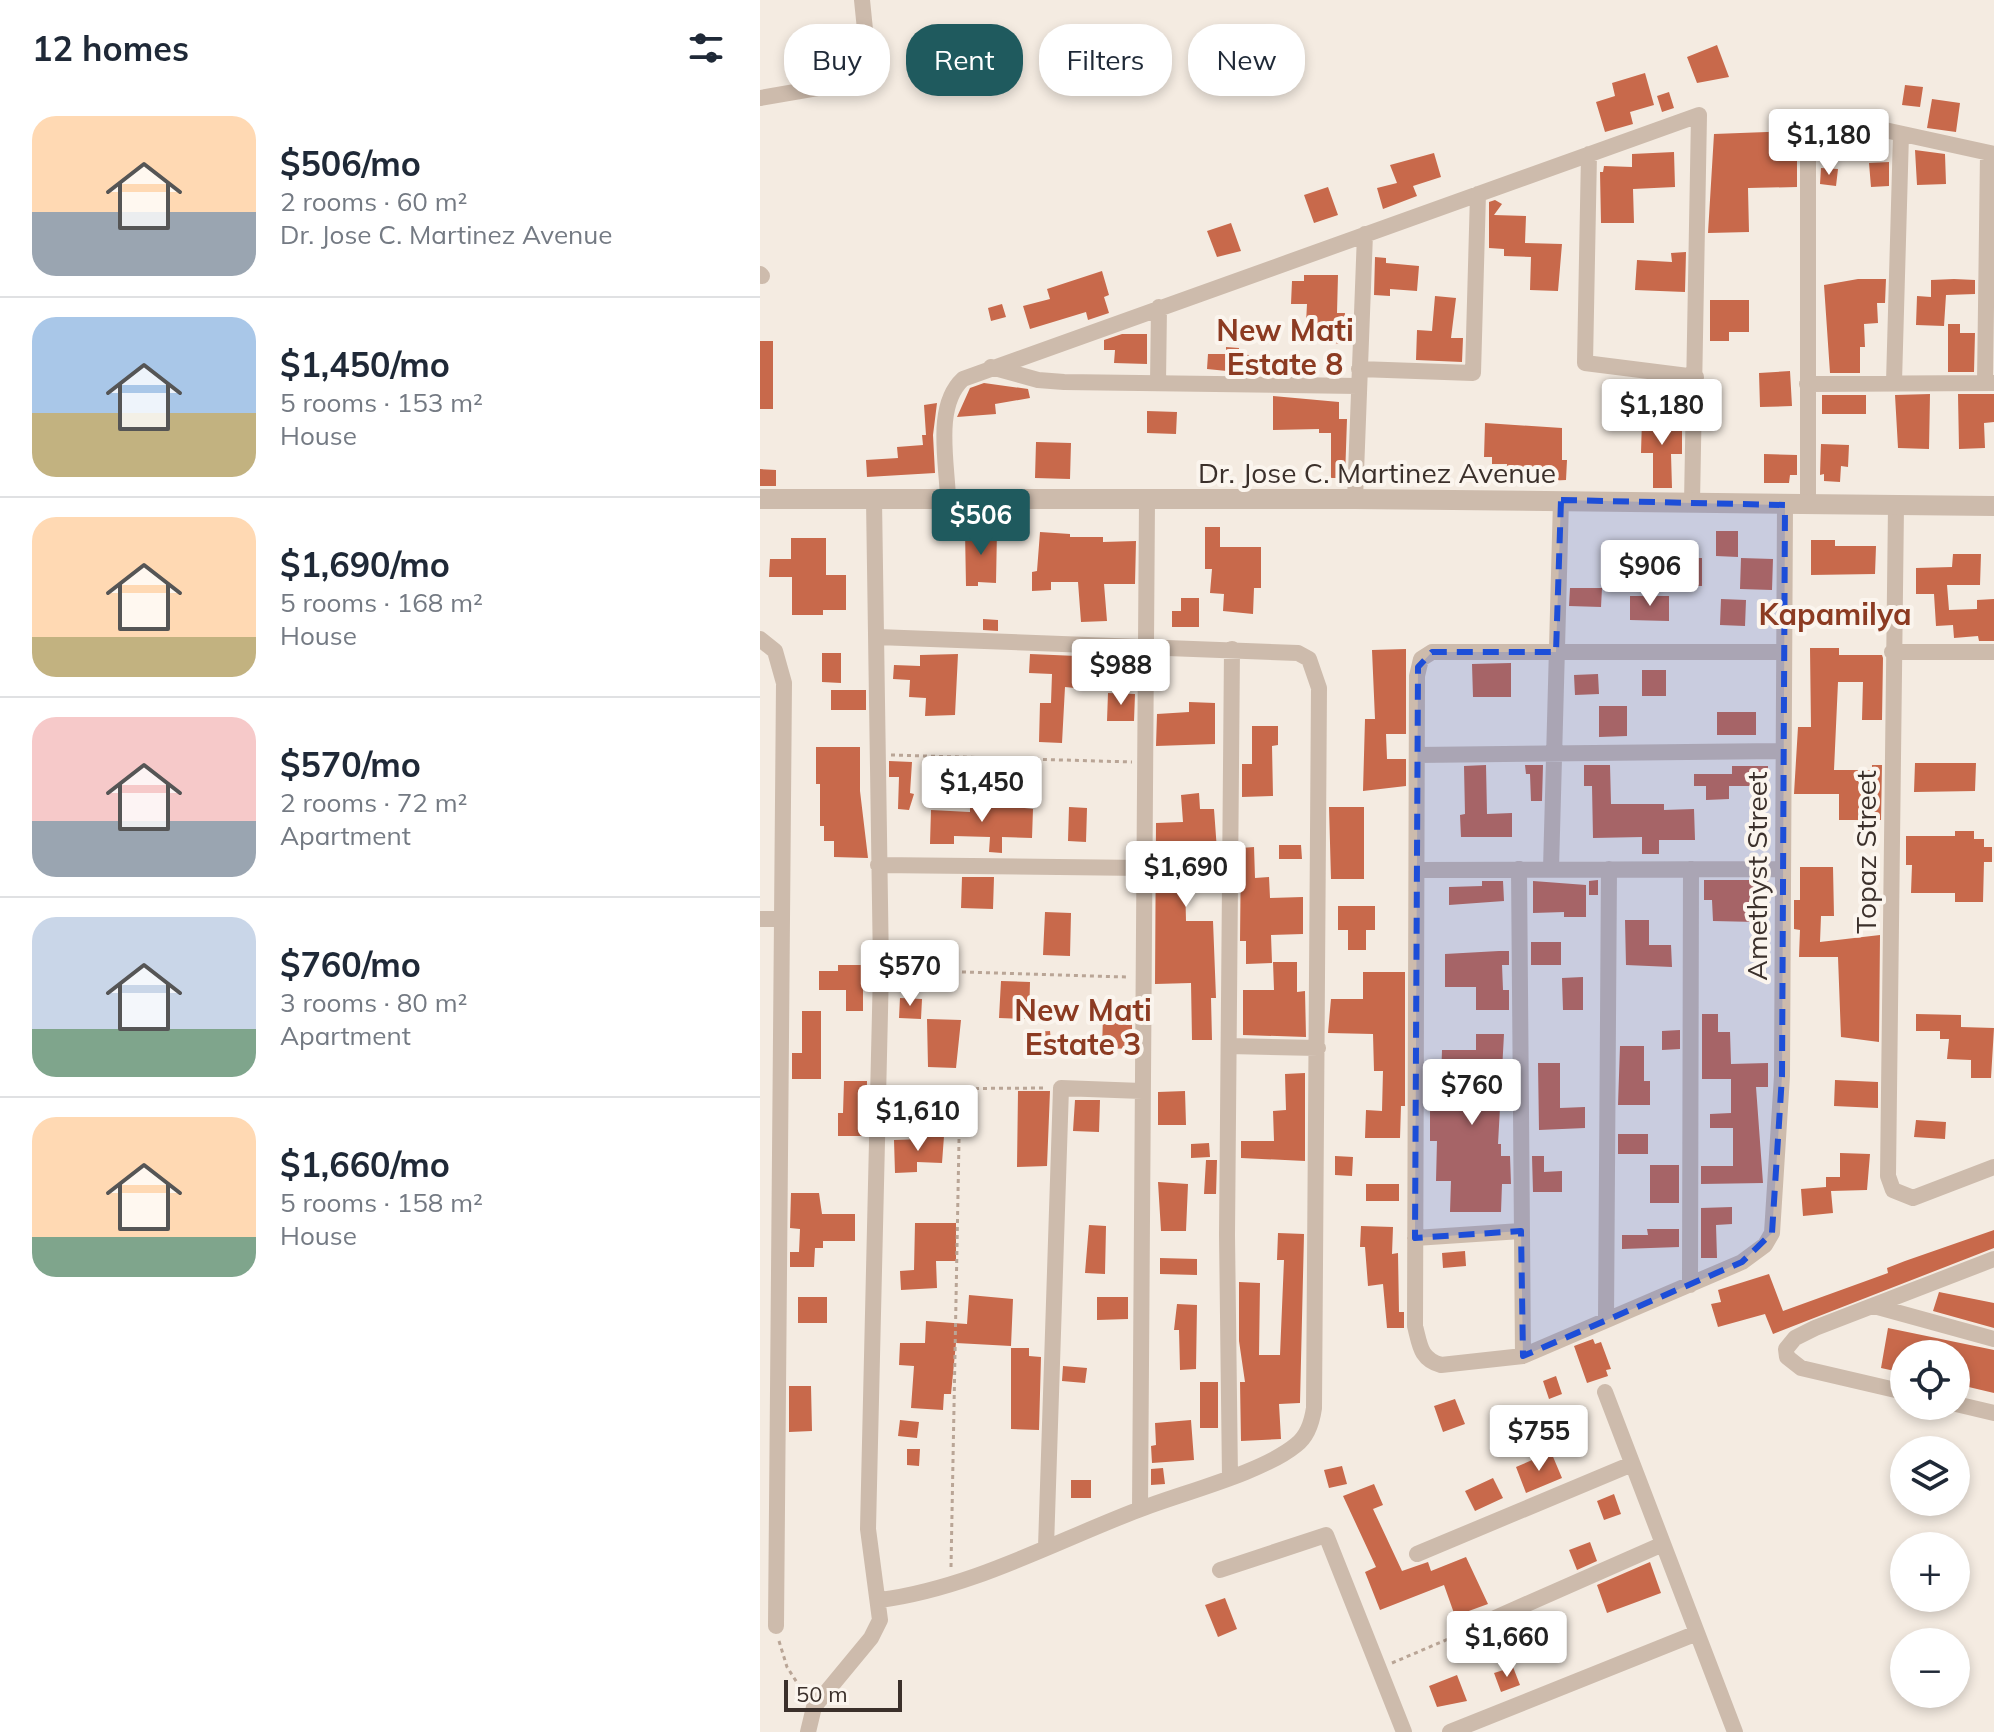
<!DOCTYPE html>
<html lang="en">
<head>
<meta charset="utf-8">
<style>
	body { margin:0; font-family:Mulish,sans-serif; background:#f6f6f7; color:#1f2937; height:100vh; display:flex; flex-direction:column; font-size:30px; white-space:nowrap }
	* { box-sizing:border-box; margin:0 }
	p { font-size:26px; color:#747a83 }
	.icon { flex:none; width:44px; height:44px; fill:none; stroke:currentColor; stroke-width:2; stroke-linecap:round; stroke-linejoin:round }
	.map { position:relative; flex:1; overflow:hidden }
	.details { display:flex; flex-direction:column; background:#fff; width:760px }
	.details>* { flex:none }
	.top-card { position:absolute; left:24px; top:24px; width:760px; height:72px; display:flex; gap:16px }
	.tools { position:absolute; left:1130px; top:1340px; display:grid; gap:16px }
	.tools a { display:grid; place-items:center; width:80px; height:80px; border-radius:50%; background:#fff; box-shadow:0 4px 12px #0003; font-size:40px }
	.scale { position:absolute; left:24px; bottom:20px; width:118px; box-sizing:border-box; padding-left:8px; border:4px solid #3b302b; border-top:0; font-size:22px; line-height:28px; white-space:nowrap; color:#3b302b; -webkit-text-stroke:6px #fbf5ee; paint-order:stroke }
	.price { position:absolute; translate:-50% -68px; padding:0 18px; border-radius:8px; background:#fff; color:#222; font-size:26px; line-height:52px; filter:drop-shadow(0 2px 4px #0008) }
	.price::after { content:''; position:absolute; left:50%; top:48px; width:24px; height:18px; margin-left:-12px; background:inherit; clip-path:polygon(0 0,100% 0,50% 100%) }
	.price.active { background:#1f5a5e; color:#fff }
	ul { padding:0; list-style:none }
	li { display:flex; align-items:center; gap:24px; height:200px; padding:0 32px }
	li+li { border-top:2px solid #e0e1e3 }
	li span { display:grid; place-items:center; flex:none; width:224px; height:160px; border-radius:24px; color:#555 }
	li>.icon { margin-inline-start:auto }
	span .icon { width:96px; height:96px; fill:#fffc; stroke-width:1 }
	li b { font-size:34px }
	h2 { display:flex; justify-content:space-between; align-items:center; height:96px; padding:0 32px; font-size:34px }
	.pill { padding:0 28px; border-radius:32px; background:#fff; box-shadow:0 4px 12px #0003; font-size:28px; line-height:72px }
	.pill.active { background:#1f5a5e; color:#fff }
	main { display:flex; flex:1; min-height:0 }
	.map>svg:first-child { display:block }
	.building { fill:#c8694b }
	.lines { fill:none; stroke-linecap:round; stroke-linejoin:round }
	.path { stroke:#b9a596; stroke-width:3; stroke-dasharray:4 4; stroke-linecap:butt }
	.minor { stroke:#cdbbac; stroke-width:16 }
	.tertiary { stroke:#cdbbac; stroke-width:20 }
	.marked { fill:#1d4ed8; fill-opacity:0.2; stroke:#1d4ed8; stroke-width:6; stroke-dasharray:16 10; stroke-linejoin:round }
	.labels { text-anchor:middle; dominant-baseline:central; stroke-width:8; stroke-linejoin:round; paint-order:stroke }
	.street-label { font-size:28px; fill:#3b302b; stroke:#fbf5ee }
	.neighbourhood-label { font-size:30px; font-weight:bold; fill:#8c3b22; stroke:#fbf5ee }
</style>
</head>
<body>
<main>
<section class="details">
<h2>12 homes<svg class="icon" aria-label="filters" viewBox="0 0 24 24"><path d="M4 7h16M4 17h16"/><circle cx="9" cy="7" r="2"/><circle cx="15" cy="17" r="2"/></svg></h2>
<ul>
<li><span style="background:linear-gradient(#ffd9b3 60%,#9aa5b1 0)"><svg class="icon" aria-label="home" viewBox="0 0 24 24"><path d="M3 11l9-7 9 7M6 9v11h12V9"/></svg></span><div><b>$506/mo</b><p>2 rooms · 60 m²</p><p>Dr. Jose C. Martinez Avenue</p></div></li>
<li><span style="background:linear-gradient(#a9c7e8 60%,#c2b280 0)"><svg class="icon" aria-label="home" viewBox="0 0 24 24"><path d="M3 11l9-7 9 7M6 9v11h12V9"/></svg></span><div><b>$1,450/mo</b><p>5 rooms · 153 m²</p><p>House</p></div></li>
<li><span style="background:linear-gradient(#ffd9b3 75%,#c2b280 0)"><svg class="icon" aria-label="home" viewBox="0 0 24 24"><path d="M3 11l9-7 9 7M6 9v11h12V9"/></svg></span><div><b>$1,690/mo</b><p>5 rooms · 168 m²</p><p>House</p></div></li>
<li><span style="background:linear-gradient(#f6c9c9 65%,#9aa5b1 0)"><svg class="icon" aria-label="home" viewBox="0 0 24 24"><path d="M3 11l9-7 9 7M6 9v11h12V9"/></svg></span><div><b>$570/mo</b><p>2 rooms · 72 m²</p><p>Apartment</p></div></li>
<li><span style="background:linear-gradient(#c9d6e8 70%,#7fa58c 0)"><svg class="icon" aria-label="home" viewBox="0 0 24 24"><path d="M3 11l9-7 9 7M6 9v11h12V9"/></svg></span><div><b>$760/mo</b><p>3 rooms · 80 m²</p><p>Apartment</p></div></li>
<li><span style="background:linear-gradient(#ffd9b3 75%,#7fa58c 0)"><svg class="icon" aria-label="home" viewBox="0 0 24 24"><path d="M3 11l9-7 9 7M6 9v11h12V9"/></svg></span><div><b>$1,660/mo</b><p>5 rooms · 158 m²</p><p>House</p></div></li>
</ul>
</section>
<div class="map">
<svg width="1234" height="1732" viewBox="0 0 1234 1732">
	<rect width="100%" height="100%" fill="#f4ebe1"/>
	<!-- building -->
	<path class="building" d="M957,45L969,77L937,83L927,57Z
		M885,73L894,105L870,112L873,124L845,132L836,102L855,96L852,83Z
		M1145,85L1163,87L1160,107L1142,105Z
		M909,92L914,108L902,112L897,96Z
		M1172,99L1200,103L1196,132L1167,128Z
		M1031,131H1041L1037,147V187L988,188L989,232L948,233L954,134Z
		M1155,150L1185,154L1186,184L1157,185Z
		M914,152L915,187L873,189L874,223H841L840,172H843L844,166L872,167V154Z
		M674,153L681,177L653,186L657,196L623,209L617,188L637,183L630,165Z
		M1129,162V186L1111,187L1109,163Z
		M1061,168L1078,169L1076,186L1060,184Z
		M568,187L578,215L554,223L544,195Z
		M735,200L742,204L734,215L766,216L765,243L802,244L798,291L770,290L771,257L744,256V249L729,248V202Z
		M471,223L481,251L457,257L447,231Z
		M926,252L925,292L875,290L877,260L912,262L911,253Z
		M615,257L626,258V263L659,266L657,291L630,289V296L614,295Z
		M342,271L349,295L344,297L349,313L328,320L326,312L270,329L263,306L290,299L287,289Z
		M544,275H578L577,313H585L584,325H589V344L545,342L547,304H531L532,281H544Z
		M1098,279H1126L1125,303H1117L1118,323L1104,324L1105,347H1100V373H1070L1064,285Z
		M1194,279L1215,280V294L1186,295L1184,326L1156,325L1157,296L1171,297V280Z
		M675,296L696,298L691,338H703L702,362L656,360L657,330L672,331Z
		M950,300H989V332H969V341H950Z
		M242,304L246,317L231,321L228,308Z
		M1188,324H1200V333H1215L1214,372H1188Z
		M362,334H387V364L354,363L355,350H344V340Z
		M0,341H13V409H0Z
		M466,347L479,348V354L489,355L487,373L447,369L448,354H466Z
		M1030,371L1032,406L1000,407L999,373Z
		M224,383L268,389L270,398L235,404L236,414L197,417L210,388Z
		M1170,394L1169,449L1138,448L1135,395Z
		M1198,394H1234V422L1224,423L1225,448L1199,449Z
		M1062,395H1106V414H1062Z
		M513,396L579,402V419H587L585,478H571V433H559V429L513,430Z
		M177,403L173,435L175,473L107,477L106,460L138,458L137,447L163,445L162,435H166L164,405Z
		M387,411L417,412L416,434L387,433Z
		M882,419L922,420V454H911L912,488H893V453H881Z
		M725,423L802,428V460H807L806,480L746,483L747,464H732V457H724Z
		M276,442L311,443L310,479L275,478Z
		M1061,444L1089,445L1088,467L1081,466L1080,482L1064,481V474L1060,475Z
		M1004,454L1037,455V475H1030L1029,483H1004Z
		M0,469L16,470V486H0Z
		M445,527H460V547H501V588H494L493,614L463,611L464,594L450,593L452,569H445Z
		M237,530L236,583L218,582V586H206L205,531Z
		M956,531H978V557L956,556Z
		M280,532L310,534V537H343V542L376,541L375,584H344L347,621L321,622L318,582H291V590L272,591V572L277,571Z
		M31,538H66V575H86V610H63V615H32V577H9L10,559H31Z
		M1051,540H1075V546H1116L1115,574L1051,575Z
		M1193,554H1221L1220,585H1187L1189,610L1217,609V600L1234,599V641H1219L1218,636L1194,638L1193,625L1176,626L1174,594H1156V568L1192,567Z
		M905,558H942V586H904Z
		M981,558L1013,559L1012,590L980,589Z
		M810,588H842L841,607L809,606Z
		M870,596H909V621L870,620Z
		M421,598H439V627H412V611H421Z
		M961,599L986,600L985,626L960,625Z
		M223,619L238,620V631L223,630Z
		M1050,648H1079V655H1122L1123,658L1122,720H1102L1103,682H1078L1074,770H1112V765H1122L1121,820H1079V794H1034L1038,727H1051Z
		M646,649V734H626L627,759H646V786L603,791L605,719H615L612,650Z
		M62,653H81V683L62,682Z
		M198,654L195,715L165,716L166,698L149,697L150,680L133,679L134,665L160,666V655Z
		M270,654L317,656L315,688L305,687L302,743L279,742L280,703H291L292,674L269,673Z
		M751,663V697H713L712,664Z
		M882,670H906V696H882Z
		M838,674L839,694L815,695L814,675Z
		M71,690H106V710H71Z
		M348,693L375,694L374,721H347Z
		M429,702L455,703V744L396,746L397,714L429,712Z
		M839,706H867V736L839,737Z
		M957,712H996V735H957Z
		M492,726H518V745L512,746L513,796L482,797V764H492Z
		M56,747H100V791L108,858L74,857V841H64V826H60V784H56Z
		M129,761L152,762L150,793L154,794L149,810L138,809L139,777H129Z
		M1155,763H1216L1215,791L1154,792Z
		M726,765L727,814L752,813V837H701L700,815L705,814L704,766Z
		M765,765H783L782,801H771L770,774H766Z
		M824,765H850L851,804H904V810L934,809L935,840H899V854H882V837L833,838L832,786H824Z
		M972,766H1008V786H969V799L946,800V786H934V774H972Z
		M439,793L440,809H454L459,878L425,879L426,921H453L456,998H451L452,1040H432L431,983L395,984L396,823L423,822L421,795Z
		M210,802L273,809L272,838L242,837V853L229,852L230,837L194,836V844H170L171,810L210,812Z
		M309,807L327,808L326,842L308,841Z
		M569,807H604V879H571Z
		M1195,831H1214V839H1224V847H1232V862H1224L1223,902H1195V893H1151L1152,865H1146V836H1195Z
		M519,845H541L542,859H519Z
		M494,847L495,878L509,877L510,898L543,897V934L511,935L512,963L486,964V941H480L481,848Z
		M1040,867H1073L1074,916H1061L1060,942L1120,935L1119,1042L1081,1037L1078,957H1039L1040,930L1034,929V900H1040Z
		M202,877H234L233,909L201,908Z
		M838,880V895H829V881Z
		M944,880H1008L1009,894H997V922L953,921L952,900H944Z
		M722,881H743L744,901L689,905V887L722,886Z
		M773,881L826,885V917H804V912L773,913Z
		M578,906H615V930H606V950H588V930H578Z
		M285,912L311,913L310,956L283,955Z
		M865,920H889V945H911L912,967L866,965Z
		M771,942H801V965H771Z
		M739,951H749V965H742L743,990H749V1010H716V987H685V954Z
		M513,962H537V992L545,991L546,1037L483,1035V990H514Z
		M78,965H109V988H103V1011H86V990H59V971H78Z
		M603,972H645V1106H641L640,1138H605L606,1110L622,1111L623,1071H614L613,1034L568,1033L571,999H603Z
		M823,977V1010H803L802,978Z
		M241,981L270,982L269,1019L239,1018Z
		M140,998L162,999L161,1019L139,1018Z
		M42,1011H61V1079H32V1053H42Z
		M942,1014H958V1032H970L971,1064L1008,1063V1087H996L1003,1183L941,1184V1166H973V1128H950V1114L971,1113V1079H942Z
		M1156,1014L1201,1015V1027L1234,1028L1231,1078H1211V1060L1187,1059L1189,1039H1180V1031H1156Z
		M343,1017L372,1018V1049L342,1048Z
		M167,1019L201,1020L196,1068L168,1067Z
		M920,1030V1049L902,1050V1031Z
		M290,1031L292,1052L271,1054L270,1032Z
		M716,1034H744L738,1144H741V1156H750L751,1184H742L741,1212H690L691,1181H676L677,1141H670V1111H680L682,1050H716Z
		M860,1046H884V1081H890V1105H858Z
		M778,1063H800V1108L825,1107V1128L779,1130Z
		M545,1073V1161L481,1158V1141H514L513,1111L526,1110L525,1074Z
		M1075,1080L1118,1082V1108L1074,1106Z
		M84,1081H107L106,1136H78V1113H83Z
		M258,1091H290L287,1166L257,1167Z
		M425,1091L426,1125H398V1092Z
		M315,1100H340L339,1132L313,1131Z
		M1156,1120L1186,1122L1185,1139L1154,1137Z
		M165,1134L184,1136L182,1163L157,1162V1172L135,1173L134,1140L165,1139Z
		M858,1134H888V1154H858Z
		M449,1143L450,1157L431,1158V1144Z
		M1080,1153L1110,1154L1107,1190L1071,1191L1073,1213L1043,1216L1041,1189L1066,1187V1177H1080Z
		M575,1156L593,1157L592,1176L575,1175Z
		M772,1156H784V1172L802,1171V1192H773Z
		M446,1160H457L456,1194H444Z
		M890,1165H919V1203H890Z
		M398,1182L428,1184L426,1231H401Z
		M606,1184H639V1201H606Z
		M31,1193H59L62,1214H95V1241H63V1248H55L54,1267H30V1252H39L40,1229L30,1228Z
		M972,1207V1224L956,1225L957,1258H941V1208Z
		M155,1223H196V1261H176L177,1288L141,1290L140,1271L154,1270Z
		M329,1225L346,1226L345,1274L325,1273Z
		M601,1226L633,1227L632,1254L638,1253L639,1312H644V1328H627L623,1284L608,1286L605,1247H600Z
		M887,1229H919V1247L862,1249V1235H888Z
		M1234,1230V1248L1013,1334L1005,1314L958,1327L951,1304L961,1302L958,1290L1009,1274L1023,1311L1128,1273L1127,1268L1145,1261Z
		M518,1233L544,1234L540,1403L519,1404L521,1439L481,1441L480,1382H485L479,1341V1282L500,1283L499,1355H520L524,1260H517Z
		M705,1251L706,1266L683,1268L682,1253Z
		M400,1258L437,1259V1275L400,1274Z
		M1179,1292L1234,1303V1328L1173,1311Z
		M209,1295L253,1299L251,1346L196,1343L191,1394H184L183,1410L151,1408L154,1366L139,1365L140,1343H165L166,1321L207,1324Z
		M38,1297H67V1323H38Z
		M337,1297H368V1319L337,1320Z
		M417,1304L437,1305L436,1369L420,1370L419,1330H414Z
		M1128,1328L1234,1350V1393L1196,1384V1354H1144V1373L1121,1368Z
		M833,1339L835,1344L841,1342L851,1369L846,1370L848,1376L827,1383L814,1346Z
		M251,1348H269V1356L281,1357L279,1430L251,1429Z
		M303,1366L327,1368L325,1383L302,1381Z
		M796,1376L802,1394L789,1399L783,1381Z
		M440,1382H458V1428H440Z
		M29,1386H51L52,1431L29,1432Z
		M695,1399L705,1424L683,1432L674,1406Z
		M140,1420L159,1422L157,1438L138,1436Z
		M431,1420L434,1460L392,1463L391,1446L396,1445L395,1423Z
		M147,1449H160L159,1466L147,1465Z
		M791,1452L802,1478L766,1493L756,1467Z
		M582,1466L587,1484L569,1488L564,1470Z
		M403,1468L405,1484L391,1485V1469Z
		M733,1478L743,1498L715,1511L705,1491Z
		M311,1480H331V1498H311Z
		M614,1484L623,1505L613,1509L642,1571L668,1562L671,1571L706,1557L728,1604L695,1616L684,1585L620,1610L605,1572L616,1567L583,1496Z
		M854,1494L861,1514L844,1520L837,1501Z
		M830,1542L837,1561L817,1570L809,1550Z
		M890,1562L901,1593L847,1613L837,1585Z
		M465,1598L477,1629L458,1637L445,1605Z
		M753,1667L760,1685L741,1692L734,1673Z
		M697,1675L707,1701L677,1707L669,1686Z"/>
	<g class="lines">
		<!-- path -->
		<path class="path" d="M131,755L372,762
			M138,970L366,977
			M135,1089L287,1088
			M191,1567L200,1087
			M19,1641L27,1667L45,1695
			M632,1663L721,1625"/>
		<!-- minor -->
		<path class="minor" d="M0,98L110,79L102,0
			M829,154L825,363L936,377
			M0,274L2,276
			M231,367L278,380L304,382L598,386
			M599,369L713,373L718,194
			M1134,382L1141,134
			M398,383L399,307
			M1225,383L1228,153
			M1047,384L1233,383
			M188,499C187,462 174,406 203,379L939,115L932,503
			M595,499L605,234
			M1048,505V147L1052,134L1068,120H1079L1234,154
			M1136,506L1128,1176L1133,1190L1153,1198L1234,1167
			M117,637L538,653L549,659L559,688L554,1408C552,1422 548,1436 536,1445C502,1473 421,1493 378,1510C294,1542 211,1588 120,1600
			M0,639L15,651L24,683L16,1626
			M1023,652H672L661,659L657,676L655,1326C660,1345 660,1359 681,1365L763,1356L982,1262L1005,1245L1012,1233L1022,1076L1025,505
			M1132,652H1234
			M657,755L1022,751
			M118,865L383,868
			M759,869L763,1356
			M791,869L801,500
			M658,870L1022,869
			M0,919H21
			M469,1046L558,1048
			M655,1238L761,1231
			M930,1285L931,869
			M1114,1306L1234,1339
			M846,1320L849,869
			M845,1392L975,1732
			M1144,1392L1041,1368L1027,1357L1026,1349L1035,1338L1055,1328L1234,1259
			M1196,1404L1234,1413
			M470,1478L467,1235L472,649
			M380,1509L387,500
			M286,1547L301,1088L382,1091
			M657,1554L872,1464
			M460,1570L566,1535L644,1732
			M735,1618L903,1544
			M48,1732L54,1707L111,1638L120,1620L108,1529L121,969L114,500
			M690,1732L937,1633"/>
		<!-- tertiary -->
		<path class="tertiary" d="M0,499H595L1234,506"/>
	</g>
	<!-- marked area -->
	<path class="marked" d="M801,500L1025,505L1022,1076L1012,1233L982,1262L763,1356L761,1231L655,1238L658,667L672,652H796Z"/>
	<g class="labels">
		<!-- street labels -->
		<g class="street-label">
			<text x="617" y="472">Dr. Jose C. Martinez Avenue</text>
			<text transform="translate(1105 852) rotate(-90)">Topaz Street</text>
			<text transform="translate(996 876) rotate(-90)">Amethyst Street</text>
		</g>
		<!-- neighbourhood labels -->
		<g class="neighbourhood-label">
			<text x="525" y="330">New Mati<tspan x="525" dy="34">Estate 8</tspan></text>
			<text x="1075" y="614">Kapamilya</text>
			<text x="323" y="1010">New Mati<tspan x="323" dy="34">Estate 3</tspan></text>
		</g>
	</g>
</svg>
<div class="tools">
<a><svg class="icon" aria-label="locate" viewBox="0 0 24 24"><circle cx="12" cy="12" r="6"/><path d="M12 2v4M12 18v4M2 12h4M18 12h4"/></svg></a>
<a><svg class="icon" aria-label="layers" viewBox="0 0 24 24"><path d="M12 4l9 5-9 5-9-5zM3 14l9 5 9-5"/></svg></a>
<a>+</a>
<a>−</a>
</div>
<div class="scale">50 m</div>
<b class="price" style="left:1069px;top:177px">$1,180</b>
<b class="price" style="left:902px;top:447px">$1,180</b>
<b class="price active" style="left:221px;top:557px">$506</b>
<b class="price" style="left:890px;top:608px">$906</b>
<b class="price" style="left:361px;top:707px">$988</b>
<b class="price" style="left:222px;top:824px">$1,450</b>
<b class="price" style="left:426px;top:909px">$1,690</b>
<b class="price" style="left:150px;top:1008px">$570</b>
<b class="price" style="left:712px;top:1127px">$760</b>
<b class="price" style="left:158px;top:1153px">$1,610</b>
<b class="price" style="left:779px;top:1473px">$755</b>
<b class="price" style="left:747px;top:1679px">$1,660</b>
<div class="top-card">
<a class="pill">Buy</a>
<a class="pill active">Rent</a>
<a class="pill">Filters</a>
<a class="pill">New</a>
</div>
</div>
</main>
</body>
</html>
